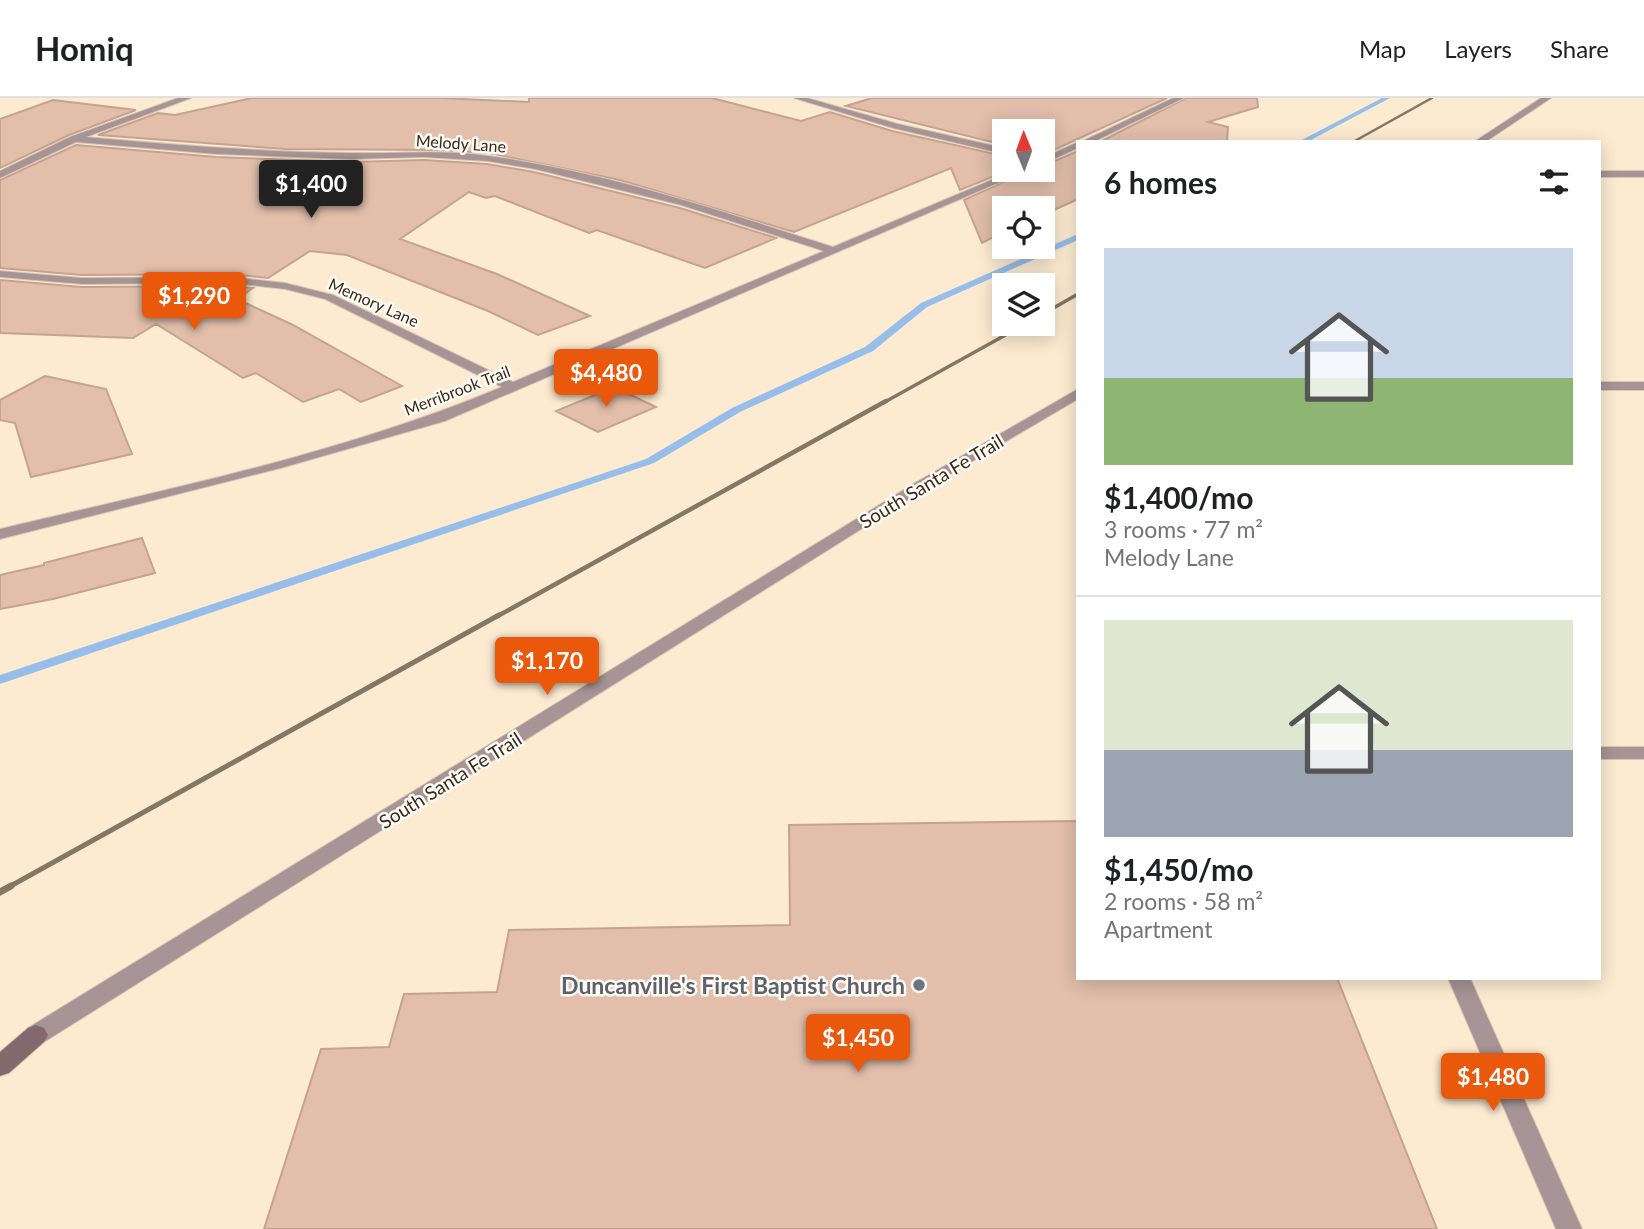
<!DOCTYPE html>
<html lang="en">
<head>
<meta charset="utf-8">
<style>
	body { margin:0; font-family:Lato,sans-serif; background:#f6f6f6; color:#202124; height:100vh; display:flex; flex-direction:column; font-size:26px; white-space:nowrap }
	* { box-sizing:border-box; margin:0 }
	p { font-size:23px; color:#757577 }
	.icon { flex:none; width:38px; height:38px; fill:none; stroke:currentColor; stroke-width:2; stroke-linecap:round; stroke-linejoin:round }
	.map { position:relative; flex:1; overflow:hidden }
	.side { position:absolute; left:1076px; top:42px; width:525px; height:840px; display:flex; flex-direction:column; background:#fff; border-radius:0px; box-shadow:0 4px 18px #0003 }
	.side>* { flex:none }
	.needle { width:46px; rotate:359deg }
	.tools { position:absolute; left:992px; top:21px; display:grid; gap:14px }
	.tools a { display:grid; place-items:center; width:63px; height:63px; border-radius:0px; background:#fff; box-shadow:0 4px 18px #0003; font-size:35px }
	.price { position:absolute; translate:-50% -60px; padding:0 16px; border-radius:7px; background:#ea580c; color:#fff; font-size:23px; line-height:46px; filter:drop-shadow(0 2px 4px #0008) }
	.price::after { content:''; position:absolute; left:50%; top:42px; width:21px; height:16px; margin-left:-10px; background:inherit; clip-path:polygon(0 0,100% 0,50% 100%) }
	.price.current { background:#222; color:#fff }
	ul { padding:0; list-style:none }
	li { display:grid; align-content:center; gap:14px; height:371px; padding:0 28px }
	li+li { border-top:2px solid #e0e0e0 }
	li span { display:grid; place-items:center; height:217px; border-radius:0px; color:#555 }
	li>.icon { margin-inline-start:auto }
	span .icon { width:126px; height:126px; fill:#fffc; stroke-width:1 }
	li b { font-size:30px }
	h2 { display:flex; justify-content:space-between; align-items:center; height:84px; padding:0 28px; font-size:30px }
	header { display:flex; align-items:center; gap:42px; box-sizing:border-box; height:98px; padding:0 35px; background:#fff; border-bottom:2px solid #e0e0e0 }
	header strong { font-size:33px }
	nav { display:flex; gap:38px; margin-inline-start:auto; font-size:24px }
	.map>svg:first-child { display:block }
	.lines { fill:none; stroke-linecap:round; stroke-linejoin:round }
	.stream { fill:#97beeb; fill-rule:evenodd }
	.building { fill:#e2beab; stroke:#c6a290; stroke-width:2 }
	.minor-casing { stroke:#d9c8b1; stroke-width:2 }
	.tertiary-casing { stroke:#d9c8b1; stroke-width:2 }
	.secondary-casing { stroke:#d9c8b1; stroke-width:2 }
	.minor { fill:#a69496; fill-rule:evenodd }
	.tertiary { fill:#a69496; fill-rule:evenodd }
	.secondary { fill:#83696d; fill-rule:evenodd }
	.rail-far4 { stroke:#837765; stroke-width:2.5 }
	.rail-far3 { stroke:#837765; stroke-width:3.5 }
	.rail-far2 { stroke:#837765; stroke-width:4.5 }
	.rail-far1 { stroke:#837765; stroke-width:5 }
	.rail { stroke:#837765; stroke-width:7 }
	.worship-dot { fill:#6b7280; stroke:#fffaf4; stroke-width:2.5 }
	.labels { text-anchor:middle; dominant-baseline:central; stroke-width:5; stroke-linejoin:round; paint-order:stroke }
	.far-street-label { font-size:16px; fill:#332b1e; stroke:#fffaf4 }
	.street-label { font-size:19px; fill:#332b1e; stroke:#fffaf4 }
	.near-worship-label { font-size:23px; font-weight:bold; fill:#5b616d; stroke:#fffaf4; text-anchor:end }
</style>
</head>
<body>
<header>
<strong>Homiq</strong>
<nav><a>Map</a><a>Layers</a><a>Share</a></nav>
</header>
<div class="map">
<svg width="1644" height="1131" viewBox="0 0 1644 1131">
	<rect width="100%" height="100%" fill="#fdebd1"/>
	<g class="lines">
		<!-- stream -->
		<path class="stream" d="M1382,0H1390L1307,44H1298Z
			M1078,136V142L927,209L873,253L740,314L654,365L0,586V577L646,361L732,310L865,249L921,205Z"/>
	</g>
	<!-- building -->
	<path class="building" d="M252,0H442L529,4V0H712L801,23L830,14L892,33L1004,58V72H1009L960,92L951,70L794,134L620,82L489,55L437,52L285,51L98,37L158,15L175,17Z
		M872,0H1167L1043,57V33H1004V47L846,8Z
		M1186,0H1257L1258,9L1208,24L1228,29L1227,44H1100Z
		M53,2L136,12L69,37L0,70V21Z
		M76,47L216,59L352,64L424,62L487,66L534,74L680,110L776,140L705,170L597,132L589,135L495,98L486,100L469,94L400,141L497,176L590,218L538,237L488,213L347,157L310,153L268,180L230,176L82,177L0,170V82Z
		M1078,53V101L1043,117V110H1004V134L982,145L964,102L1030,72H1043V68Z
		M0,182L82,189L230,188L253,190L237,201L293,227L402,288L361,304L339,291L303,304L256,275L243,280L156,226L133,240L0,235Z
		M45,278L106,291L132,356L31,379L15,325L0,322V302Z
		M614,289L656,309L598,334L556,313Z
		M142,440L155,475L53,501L0,511V477L44,467V465Z
		M1078,723V880H1337L1437,1131H264L321,951L389,949L404,896L497,894L509,832L790,827L789,727Z"/>
	<g class="lines">
		<!-- minor casing -->
		<g class="minor-casing">
			<path id="minor" d="M178,0H191L86,39C174,47 263,54 351,55C397,56 443,51 489,58C606,74 721,113 833,149L1015,72H1028L445,323L281,370L0,441V431C168,391 342,356 502,289L325,201L285,191L230,185L82,186L0,179V173L82,180L230,179L285,185L333,197L513,284L824,153L681,107L535,71L487,63L424,59L352,61L216,56L76,44L0,80V73L70,39Z
				M794,0H807L898,26L1004,50V56L893,30Z
				M1173,0H1184L1093,44H1081Z
				M1078,44V50L1043,66V60Z
				M1600,73H1644V79H1600Z
				M1600,284H1644V292H1600Z
				M1600,649H1644V661H1600Z
				M1448,880H1470L1582,1131H1556Z"/>
		</g>
		<!-- tertiary casing -->
		<g class="tertiary-casing">
			<path id="tertiary" d="M1541,0H1551L1485,44H1474Z
				M1078,291V301L925,391L44,944L36,947L28,944L24,937L28,930L915,385Z"/>
		</g>
		<!-- secondary casing -->
		<g class="secondary-casing">
			<path id="secondary" d="M36,927L44,930L48,937L44,944L9,975L0,978V954L28,930Z"/>
		</g>
		<!-- minor -->
		<use href="#minor" class="minor"/>
		<!-- tertiary -->
		<use href="#tertiary" class="tertiary"/>
		<!-- secondary -->
		<use href="#secondary" class="secondary"/>
		<!-- rail-far4 -->
		<path class="rail-far4" d="M1353,44L1432,0"/>
		<!-- rail-far3 -->
		<path class="rail-far3" d="M1043,216L1078,196
			M883,305L1025,226"/>
		<!-- rail-far2 -->
		<path class="rail-far2" d="M496,519L886,303"/>
		<!-- rail-far1 -->
		<path class="rail-far1" d="M7,790L499,517"/>
		<!-- rail -->
		<path class="rail" d="M0,794L11,788"/>
	</g>
	<!-- markers -->
	<circle class="worship-dot" cx="919" cy="887" r="7"/>
	<g class="labels">
		<!-- far-street labels -->
		<g class="far-street-label">
			<text transform="translate(461 45) rotate(4)">Melody Lane</text>
			<text transform="translate(374 204) rotate(24)">Memory Lane</text>
			<text transform="translate(457 292) rotate(-21)">Merribrook Trail</text>
		</g>
		<!-- street labels -->
		<g class="street-label">
			<text transform="translate(931 383) rotate(-31)">South Santa Fe Trail</text>
			<text transform="translate(450 682) rotate(-32)">South Santa Fe Trail</text>
		</g>
		<!-- near-worship labels -->
		<g class="near-worship-label">
			<text x="905" y="887">Duncanville's First Baptist Church</text>
		</g>
	</g>
</svg>
<div class="tools">
<a><svg class="needle" viewBox="-14 -14 28 28"><path d="M0-13l5 13h-10z" fill="#e53935"/><path d="M0 13l5-13h-10z" fill="#757577"/></svg></a>
<a><svg class="icon" aria-label="locate" viewBox="0 0 24 24"><circle cx="12" cy="12" r="6"/><path d="M12 2v4M12 18v4M2 12h4M18 12h4"/></svg></a>
<a><svg class="icon" aria-label="layers" viewBox="0 0 24 24"><path d="M12 4l9 5-9 5-9-5zM3 14l9 5 9-5"/></svg></a>
</div>
<b class="price current" style="left:311px;top:122px">$1,400</b>
<b class="price" style="left:194px;top:234px">$1,290</b>
<b class="price" style="left:606px;top:311px">$4,480</b>
<b class="price" style="left:547px;top:599px">$1,170</b>
<b class="price" style="left:858px;top:976px">$1,450</b>
<b class="price" style="left:1493px;top:1015px">$1,480</b>
<section class="side">
<h2>6 homes<svg class="icon" aria-label="filters" viewBox="0 0 24 24"><path d="M4 7h16M4 17h16"/><circle cx="9" cy="7" r="2"/><circle cx="15" cy="17" r="2"/></svg></h2>
<ul>
<li><span style="background:linear-gradient(#c9d6e8 60%,#8fb573 0)"><svg class="icon" aria-label="home" viewBox="0 0 24 24"><path d="M3 11l9-7 9 7M6 9v11h12V9"/></svg></span><div><b>$1,400/mo</b><p>3 rooms · 77 m²</p><p>Melody Lane</p></div></li>
<li><span style="background:linear-gradient(#dfe7d0 60%,#9aa5b1 0)"><svg class="icon" aria-label="home" viewBox="0 0 24 24"><path d="M3 11l9-7 9 7M6 9v11h12V9"/></svg></span><div><b>$1,450/mo</b><p>2 rooms · 58 m²</p><p>Apartment</p></div></li>
</ul>
</section>
</div>
</body>
</html>
